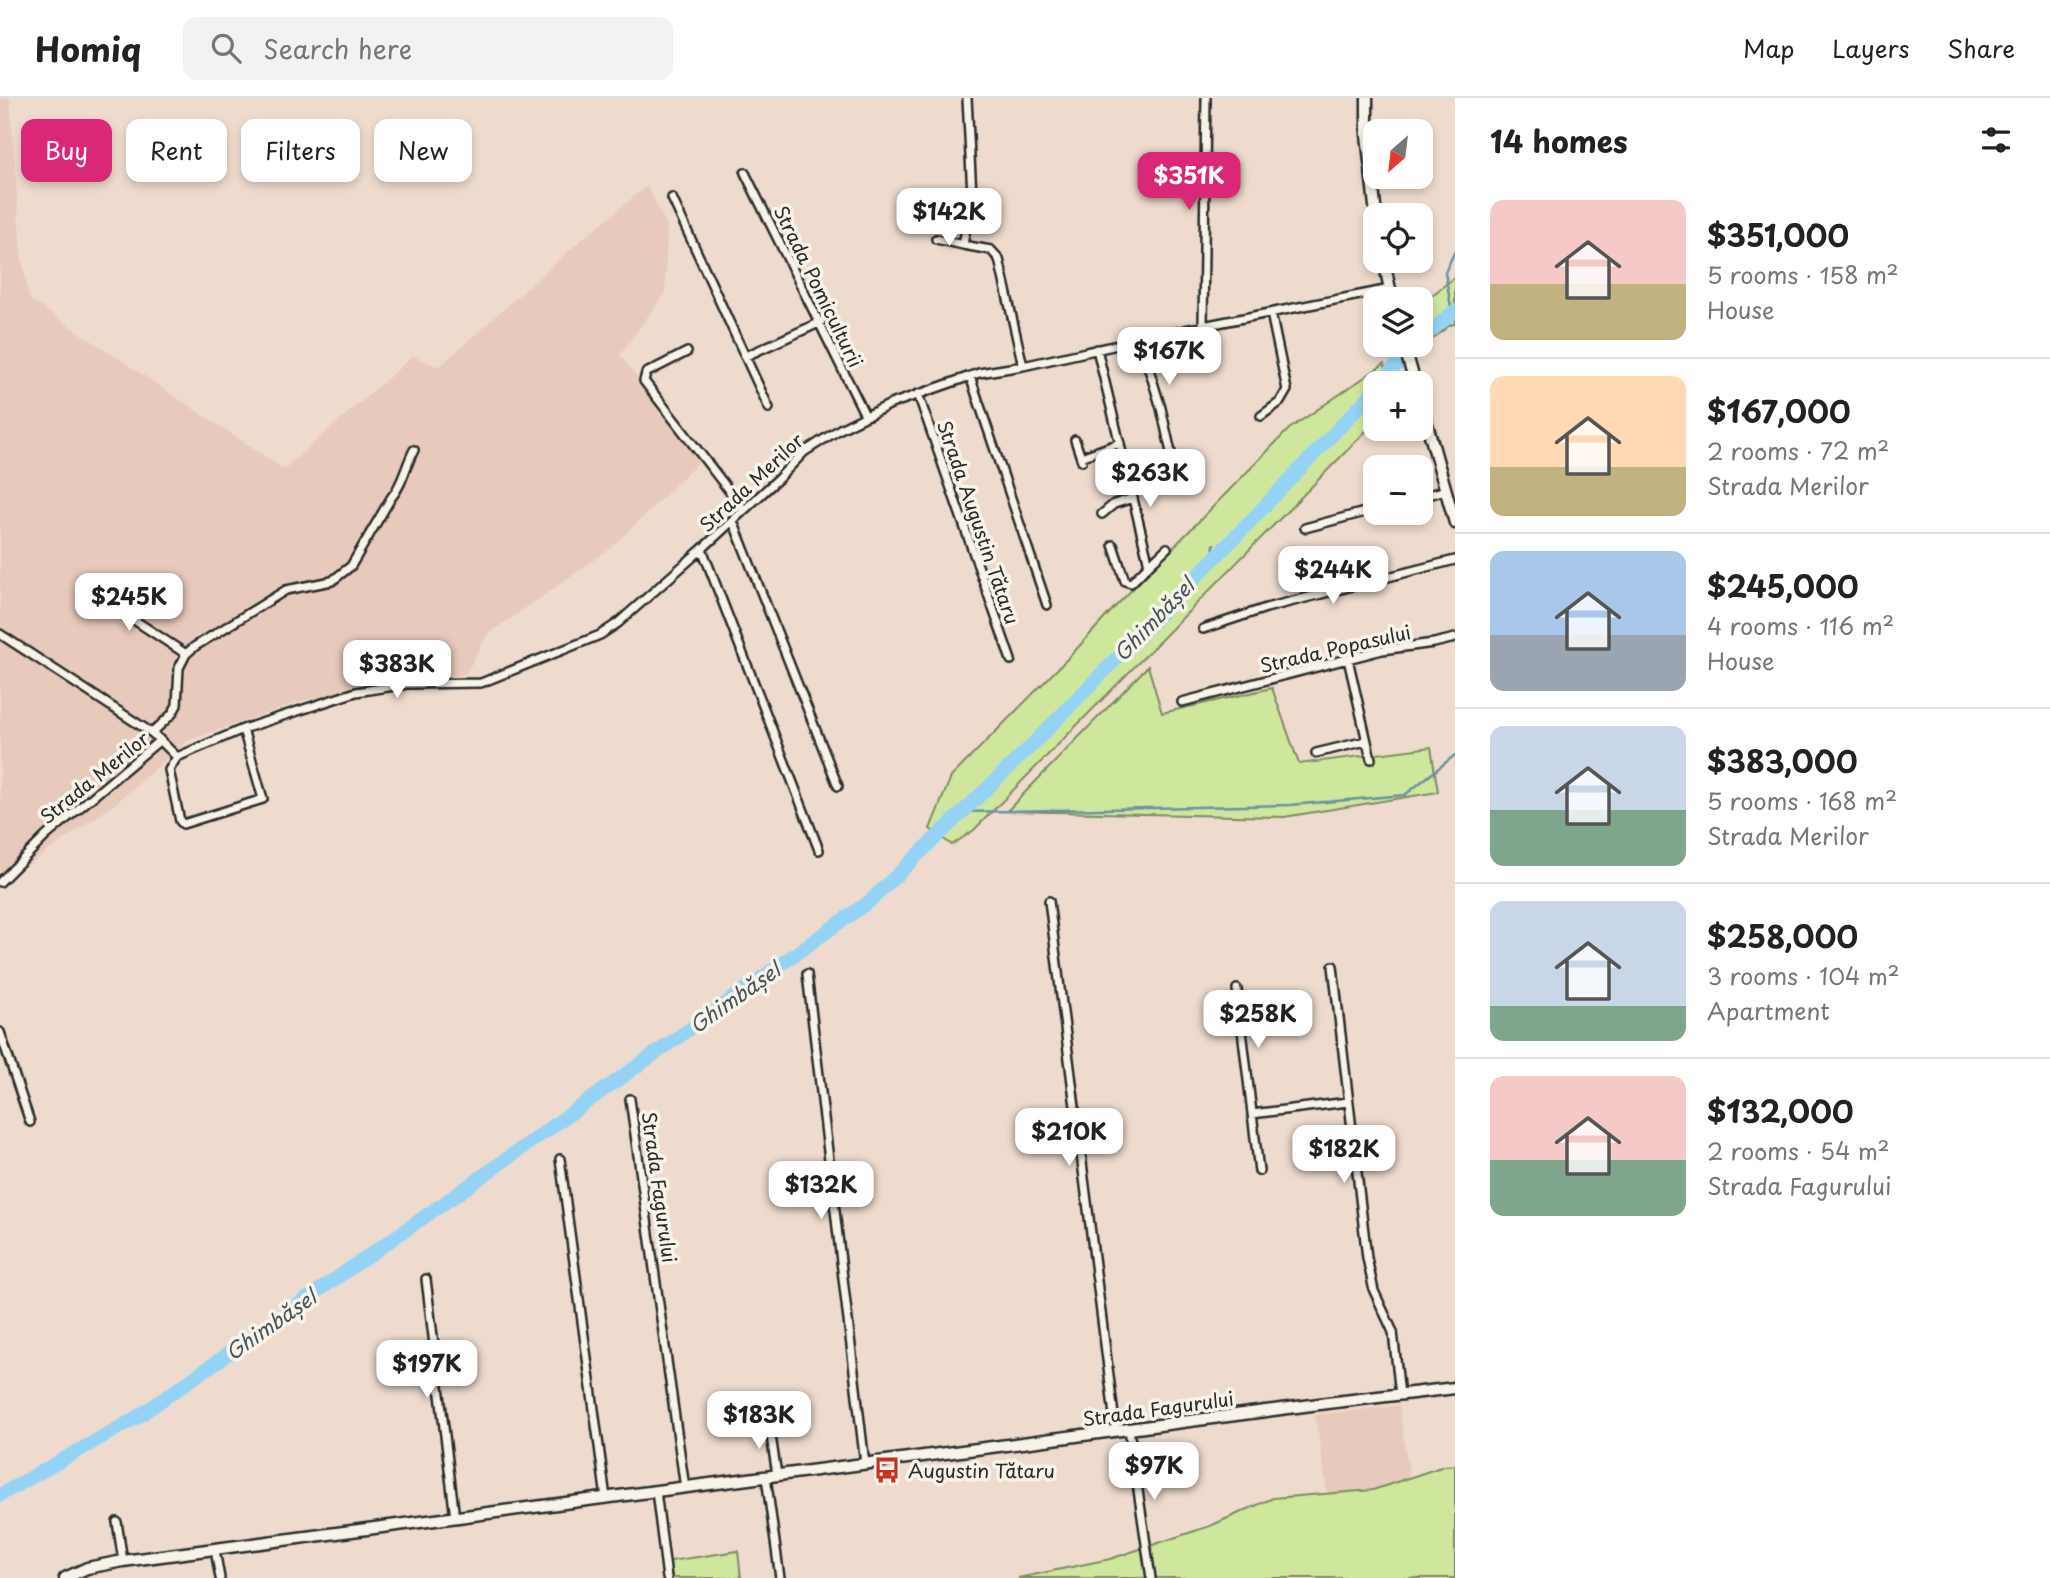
<!DOCTYPE html>
<html lang="en">
<head>
<meta charset="utf-8">
<style>
	body { margin:0; font-family:"Playpen Sans",sans-serif; background:#f2f2f2; color:#222; height:100vh; display:flex; flex-direction:column; font-size:26px; white-space:nowrap }
	* { box-sizing:border-box; margin:0 }
	p { font-size:23px; color:#767676 }
	.icon { flex:none; width:38px; height:38px; fill:none; stroke:currentColor; stroke-width:2; stroke-linecap:round; stroke-linejoin:round }
	.map { position:relative; flex:1; overflow:hidden }
	.details { display:flex; flex-direction:column; background:#fff; width:595px }
	.details>* { flex:none }
	.banner { position:absolute; left:21px; top:21px; width:665px; height:63px; display:flex; gap:14px }
	.needle { width:46px; rotate:208deg }
	.buttons { position:absolute; left:1363px; top:21px; display:grid; gap:14px }
	.buttons a { display:grid; place-items:center; width:70px; height:70px; border-radius:14px; background:#fff; box-shadow:0 4px 10px #0003; font-size:35px }
	.price { position:absolute; translate:-50% -60px; padding:0 16px; border-radius:14px; background:#fff; color:#222; font-size:23px; line-height:46px; filter:drop-shadow(0 2px 4px #0008) }
	.price::after { content:''; position:absolute; left:50%; top:42px; width:21px; height:16px; margin-left:-10px; background:inherit; clip-path:polygon(0 0,100% 0,50% 100%) }
	.price.active { background:#db2777; color:#fff }
	ul { padding:0; list-style:none }
	li { display:flex; align-items:center; gap:21px; height:175px; padding:0 35px }
	li+li { border-top:2px solid #e0e0e0 }
	li span { display:grid; place-items:center; flex:none; width:196px; height:140px; border-radius:14px; color:#555 }
	li>.icon { margin-inline-start:auto }
	span .icon { width:84px; height:84px; fill:#fffc; stroke-width:1 }
	li b { font-size:30px }
	h2 { display:flex; justify-content:space-between; align-items:center; height:84px; padding:0 35px; font-size:30px }
	.pill { padding:0 24px; border-radius:14px; background:#fff; box-shadow:0 4px 10px #0003; font-size:24px; line-height:63px }
	.pill.active { background:#db2777; color:#fff }
	header { display:flex; align-items:center; gap:42px; box-sizing:border-box; height:98px; padding:0 35px; background:#fff; border-bottom:2px solid #e0e0e0 }
	header strong { font-size:33px }
	nav { display:flex; gap:38px; margin-inline-start:auto; font-size:24px }
	.search { width:490px; height:63px; background:#f2f2f2; display:flex; align-items:center; gap:18px; box-sizing:border-box; padding:0 24px; border-radius:14px; color:#767676; font-size:26px }
	main { display:flex; flex:1; min-height:0 }
	.map>svg:first-child { display:block }
	.built { fill:#e8cabc }
	.green { fill:#cfe79c; stroke:#7d8964; stroke-width:2 }
	.lines { fill:none; stroke-linecap:round; stroke-linejoin:round }
	.stream { stroke:#6a90a4; stroke-width:2.5 }
	.river { stroke:#94d3f5; stroke-width:14 }
	.street-casing { stroke:#2b2b2b; stroke-width:12 }
	.secondary-casing { stroke:#2b2b2b; stroke-width:15 }
	.street { stroke:#f7f3e8; stroke-width:7 }
	.secondary { stroke:#f7f3e8; stroke-width:10 }
	.labels { text-anchor:middle; dominant-baseline:central; stroke-width:7; stroke-linejoin:round; paint-order:stroke }
	.street-label { font-size:19px; fill:#2b2b2b; stroke:#f7f3e8 }
	.poi-label { font-size:19px; fill:#2b2b2b; stroke:#f7f3e8; text-anchor:start }
	.water-label { font-size:21px; font-style:italic; fill:#45555e; stroke:#f7f3e8 }
</style>
</head>
<body>
<header>
<strong>Homiq</strong>
<div class="search"><svg class="icon" aria-label="search" viewBox="0 0 24 24"><circle cx="10" cy="10" r="6"/><path d="M15 15l6 6"/></svg>Search here</div>
<nav><a>Map</a><a>Layers</a><a>Share</a></nav>
</header>
<main>
<div class="map">
<svg width="1455" height="1480" viewBox="0 0 1455 1480">
	<rect width="100%" height="100%" fill="#eedbce"/>
	<filter id="ink" filterUnits="userSpaceOnUse"><feTurbulence type="fractalNoise" baseFrequency=".0143" numOctaves="2"/><feDisplacementMap in="SourceGraphic" scale="14" xChannelSelector="R" yChannelSelector="G"/><feConvolveMatrix kernelMatrix="1 2 1 2 8 2 1 2 1" color-interpolation-filters="sRGB"/></filter>
	<g filter="url(#ink)">
		<!-- built -->
		<path class="built" d="M0,0H10L21,155L29,201L284,371L413,258L439,269L581,142L647,88L667,128L665,195L620,257L701,362L611,450L487,537L465,577L394,583L308,601L187,643L115,706L0,787Z
			M1399,1307L1415,1416L1332,1424L1315,1317Z"/>
		<!-- green -->
		<path class="green" d="M1455,179V226L1450,227L1431,242L1421,227V206Z
			M1384,266L1392,285H1376L1375,324L974,732L952,747L930,731L951,679L1072,556L1114,510L1289,331Z
			M1148,568L1162,615L1272,590L1299,666L1431,649L1438,694L1284,719L1007,713Z
			M1455,1367V1480H1018L1110,1461L1210,1428L1273,1400L1373,1392L1444,1368Z
			M738,1453L741,1480H672L670,1463Z"/>
		<g class="lines">
			<!-- stream -->
			<path class="stream" d="M1452,215L1445,174L1455,153
				M1213,462L1214,446
				M963,714L1290,707L1405,697L1455,657"/>
			<!-- river -->
			<path class="river" d="M1421,241L1455,213
				M1380,285L1415,247
				M0,1397L136,1320L460,1094L870,803L1028,651L1242,432L1376,291"/>
			<!-- street casing -->
			<g class="street-casing">
				<path id="street" d="M967,0L972,97L963,147L991,152L999,161L1023,268
					M745,75L865,317
					M672,100L769,310
					M936,141L963,147
					M1203,228L1206,0
					M1140,242L1161,310L1172,359
					M1097,251L1149,467L1131,485L1125,483L1113,447
					M687,254L646,275L644,283L744,412
					M746,258L821,224
					M970,278L1047,507
					M918,296L1011,562
					M1261,318L1280,304L1287,292L1271,215
					M1075,342L1082,363
					M1081,359L1120,345
					M1421,399L1446,392
					M1102,416L1114,406L1133,400
					M733,423L838,688
					M1305,430L1376,411
					M702,451L819,752
					M1149,467L1167,450
					M87,491L186,556
					M1203,531L1266,510L1455,462
					M0,536L152,635
					M1348,561L1371,661
					M1182,604L1382,552L1434,545L1455,540
					M160,642L152,635L172,616L177,607L179,570L186,556L194,549L286,492L332,483L351,468L391,400C403,386 405,369 414,352
					M1316,655L1366,643
					M177,659L169,672L180,723L183,726L263,701L243,631L356,594L407,586L481,585L600,537L618,525L702,451L779,380L804,354L840,331L891,306L979,275L1023,268L1203,228L1390,191
					M0,784L46,738L160,642L177,659L243,631
					M1049,803L1116,1333
					M1333,868L1367,1160L1374,1193L1393,1234L1400,1297
					M807,876L865,1366
					M1237,891L1259,1073
					M0,934L30,1024
					M630,1001L685,1390
					M1252,1016L1348,1004
					M560,1061L606,1400
					M426,1181L455,1420
					M769,1325L777,1377
					M1129,1331L1151,1480
					M766,1379L780,1480
					M656,1393L667,1480
					M117,1424L123,1463
					M215,1452L220,1480"/>
			</g>
			<!-- secondary casing -->
			<g class="secondary-casing">
				<path id="secondary" d="M1367,0V37L1376,117
					M1384,163L1392,201
					M1404,247L1415,285
					M1421,305L1455,425
					M65,1480L87,1470L123,1463L1327,1305L1455,1290"/>
			</g>
			<!-- street -->
			<use href="#street" class="street"/>
			<!-- secondary -->
			<use href="#secondary" class="secondary"/>
		</g>
	</g>
	<!-- icons -->
	<defs>
		<g id="bus-bare" transform="scale(2.1)"><path d="M-5-6H5V4H4V6H2V4H-2V6H-4V4H-5ZM-3.5-4V0h7V-4ZM-3.5 1.2v1.5H-2V1.2ZM2 1.2v1.5H3.5V1.2Z" fill="#c8321e" stroke="#f7f3e8" stroke-width="2.5" paint-order="stroke"/></g>
	</defs>
	<g fill-rule="evenodd">
		<use href="#bus-bare" x="887" y="1372"/>
	</g>
	<g class="labels">
		<!-- street labels -->
		<g class="street-label">
			<text transform="translate(819 188) rotate(64)">Strada Pomiculturii</text>
			<text transform="translate(751 384) rotate(-43)">Strada Merilor</text>
			<text transform="translate(979 424) rotate(71)">Strada Augustin Tătaru</text>
			<text transform="translate(1335 550) rotate(-13)">Strada Popasului</text>
			<text transform="translate(94 679) rotate(-39)">Strada Merilor</text>
			<text transform="translate(660 1089) rotate(82)">Strada Fagurului</text>
			<text transform="translate(1158 1310) rotate(-8)">Strada Fagurului</text>
		</g>
		<!-- poi labels -->
		<g class="poi-label">
			<text x="908" y="1372">Augustin Tătaru</text>
		</g>
		<!-- water labels -->
		<g class="water-label">
			<text transform="translate(1153 521) rotate(-46)">Ghimbășel</text>
			<text transform="translate(734 899) rotate(-35)">Ghimbășel</text>
			<text transform="translate(270 1226) rotate(-35)">Ghimbășel</text>
		</g>
	</g>
</svg>
<div class="buttons">
<a><svg class="needle" viewBox="-14 -14 28 28"><path d="M0-13l5 13h-10z" fill="#e53935"/><path d="M0 13l5-13h-10z" fill="#767676"/></svg></a>
<a><svg class="icon" aria-label="locate" viewBox="0 0 24 24"><circle cx="12" cy="12" r="6"/><path d="M12 2v4M12 18v4M2 12h4M18 12h4"/></svg></a>
<a><svg class="icon" aria-label="layers" viewBox="0 0 24 24"><path d="M12 4l9 5-9 5-9-5zM3 14l9 5 9-5"/></svg></a>
<a>+</a>
<a>−</a>
</div>
<b class="price active" style="left:1189px;top:114px">$351K</b>
<b class="price" style="left:949px;top:150px">$142K</b>
<b class="price" style="left:1169px;top:289px">$167K</b>
<b class="price" style="left:1150px;top:411px">$263K</b>
<b class="price" style="left:1333px;top:508px">$244K</b>
<b class="price" style="left:129px;top:535px">$245K</b>
<b class="price" style="left:397px;top:602px">$383K</b>
<b class="price" style="left:1258px;top:952px">$258K</b>
<b class="price" style="left:1069px;top:1070px">$210K</b>
<b class="price" style="left:1344px;top:1087px">$182K</b>
<b class="price" style="left:821px;top:1123px">$132K</b>
<b class="price" style="left:427px;top:1302px">$197K</b>
<b class="price" style="left:759px;top:1353px">$183K</b>
<b class="price" style="left:1154px;top:1404px">$97K</b>
<div class="banner">
<a class="pill active">Buy</a>
<a class="pill">Rent</a>
<a class="pill">Filters</a>
<a class="pill">New</a>
</div>
</div>
<section class="details">
<h2>14 homes<svg class="icon" aria-label="filters" viewBox="0 0 24 24"><path d="M4 7h16M4 17h16"/><circle cx="9" cy="7" r="2"/><circle cx="15" cy="17" r="2"/></svg></h2>
<ul>
<li><span style="background:linear-gradient(#f6c9c9 60%,#c2b280 0)"><svg class="icon" aria-label="home" viewBox="0 0 24 24"><path d="M3 11l9-7 9 7M6 9v11h12V9"/></svg></span><div><b>$351,000</b><p>5 rooms · 158 m²</p><p>House</p></div></li>
<li><span style="background:linear-gradient(#ffd9b3 65%,#c2b280 0)"><svg class="icon" aria-label="home" viewBox="0 0 24 24"><path d="M3 11l9-7 9 7M6 9v11h12V9"/></svg></span><div><b>$167,000</b><p>2 rooms · 72 m²</p><p>Strada Merilor</p></div></li>
<li><span style="background:linear-gradient(#a9c7e8 60%,#9aa5b1 0)"><svg class="icon" aria-label="home" viewBox="0 0 24 24"><path d="M3 11l9-7 9 7M6 9v11h12V9"/></svg></span><div><b>$245,000</b><p>4 rooms · 116 m²</p><p>House</p></div></li>
<li><span style="background:linear-gradient(#c9d6e8 60%,#7fa58c 0)"><svg class="icon" aria-label="home" viewBox="0 0 24 24"><path d="M3 11l9-7 9 7M6 9v11h12V9"/></svg></span><div><b>$383,000</b><p>5 rooms · 168 m²</p><p>Strada Merilor</p></div></li>
<li><span style="background:linear-gradient(#c9d6e8 75%,#7fa58c 0)"><svg class="icon" aria-label="home" viewBox="0 0 24 24"><path d="M3 11l9-7 9 7M6 9v11h12V9"/></svg></span><div><b>$258,000</b><p>3 rooms · 104 m²</p><p>Apartment</p></div></li>
<li><span style="background:linear-gradient(#f6c9c9 60%,#7fa58c 0)"><svg class="icon" aria-label="home" viewBox="0 0 24 24"><path d="M3 11l9-7 9 7M6 9v11h12V9"/></svg></span><div><b>$132,000</b><p>2 rooms · 54 m²</p><p>Strada Fagurului</p></div></li>
</ul>
</section>
</main>
</body>
</html>
